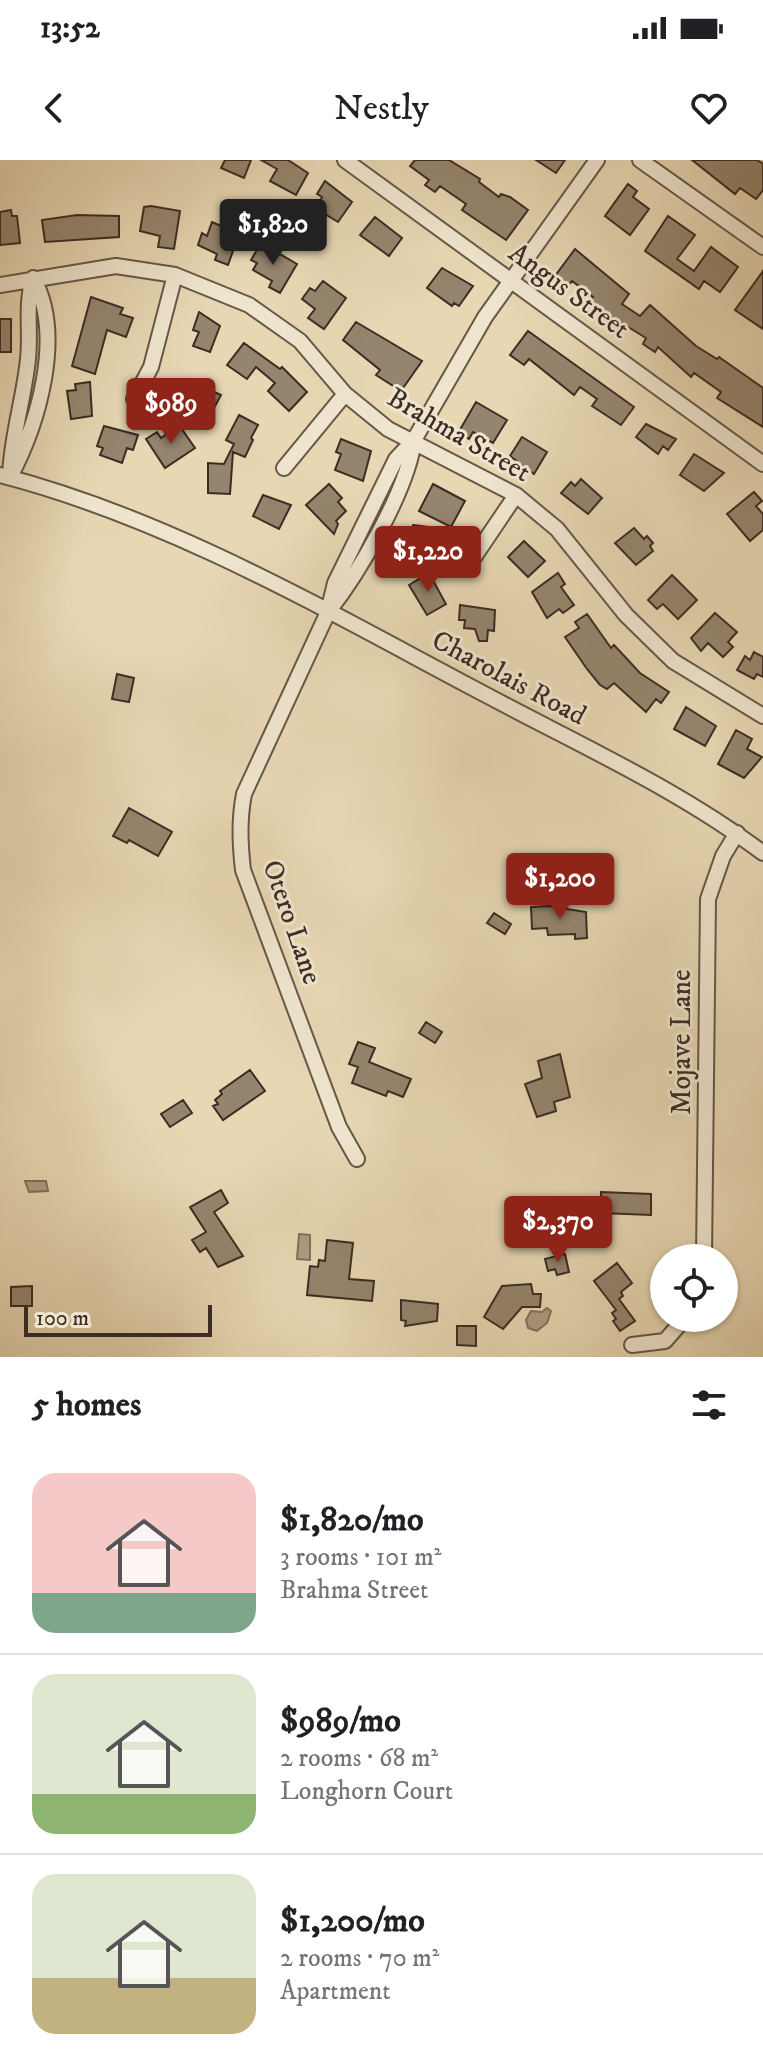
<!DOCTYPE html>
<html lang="en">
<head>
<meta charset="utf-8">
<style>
	body { margin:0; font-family:"IM FELL DW Pica",serif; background:#f6f6f6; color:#202124; height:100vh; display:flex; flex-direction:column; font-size:30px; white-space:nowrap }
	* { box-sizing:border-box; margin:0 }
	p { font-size:26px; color:#757577 }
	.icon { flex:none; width:44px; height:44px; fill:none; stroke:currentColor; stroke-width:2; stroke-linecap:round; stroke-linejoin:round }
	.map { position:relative; height:1197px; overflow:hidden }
	.details { display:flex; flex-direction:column; background:#fff; flex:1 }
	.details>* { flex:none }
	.tools { position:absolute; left:650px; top:1084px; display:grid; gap:16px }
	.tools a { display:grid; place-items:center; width:88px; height:88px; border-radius:50%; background:#fff; box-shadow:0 2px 6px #0004; font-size:40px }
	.scale { position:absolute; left:24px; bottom:20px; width:188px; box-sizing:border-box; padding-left:8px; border:4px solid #3c2c24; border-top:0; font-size:22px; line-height:28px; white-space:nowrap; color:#3c2c24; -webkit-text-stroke:6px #efe5ce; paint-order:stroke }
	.price { position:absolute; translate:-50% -68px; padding:0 18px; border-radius:8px; background:#8f2418; color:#fff; font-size:26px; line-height:52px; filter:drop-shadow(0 2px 4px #0008) }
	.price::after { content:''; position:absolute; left:50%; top:48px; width:24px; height:18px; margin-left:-12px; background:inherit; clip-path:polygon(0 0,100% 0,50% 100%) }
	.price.current { background:#222; color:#fff }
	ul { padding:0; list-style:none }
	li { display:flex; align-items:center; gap:24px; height:200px; padding:0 32px }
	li+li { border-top:2px solid #e0e0e0 }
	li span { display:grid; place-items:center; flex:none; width:224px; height:160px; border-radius:24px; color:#555 }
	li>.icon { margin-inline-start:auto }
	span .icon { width:96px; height:96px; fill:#fffc; stroke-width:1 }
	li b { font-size:34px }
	h2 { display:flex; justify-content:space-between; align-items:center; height:96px; padding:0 32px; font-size:34px }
	.status { display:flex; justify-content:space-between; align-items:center; height:56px; padding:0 40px; background:#fff; direction:ltr }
	.status svg { height:22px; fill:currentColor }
	header { display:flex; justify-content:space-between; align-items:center; height:104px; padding:0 32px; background:#fff; font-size:36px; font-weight:600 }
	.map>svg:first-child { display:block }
	.water { fill:#ad9d82; stroke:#80705c; stroke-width:2 }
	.building { fill:#95856e; stroke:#3c2c24; stroke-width:2 }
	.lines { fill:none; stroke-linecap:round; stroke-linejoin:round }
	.minor-casing { stroke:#675748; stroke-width:18 }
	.minor { stroke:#efe5ce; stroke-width:14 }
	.labels { text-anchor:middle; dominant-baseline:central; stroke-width:6; stroke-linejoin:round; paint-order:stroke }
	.street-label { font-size:28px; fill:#3c2c24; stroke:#efe5ce }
</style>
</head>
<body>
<div class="status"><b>13:52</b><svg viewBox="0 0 49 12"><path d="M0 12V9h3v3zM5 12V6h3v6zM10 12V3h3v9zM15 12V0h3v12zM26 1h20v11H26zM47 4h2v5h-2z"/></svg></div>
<header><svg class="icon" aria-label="back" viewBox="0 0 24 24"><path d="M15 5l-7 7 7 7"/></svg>Nestly<svg class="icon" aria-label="heart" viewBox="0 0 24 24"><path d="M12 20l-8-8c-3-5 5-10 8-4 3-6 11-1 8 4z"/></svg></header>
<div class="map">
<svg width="763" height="1197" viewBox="0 0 763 1197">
	<rect width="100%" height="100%" fill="#e7d7b3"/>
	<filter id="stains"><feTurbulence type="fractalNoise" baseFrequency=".0025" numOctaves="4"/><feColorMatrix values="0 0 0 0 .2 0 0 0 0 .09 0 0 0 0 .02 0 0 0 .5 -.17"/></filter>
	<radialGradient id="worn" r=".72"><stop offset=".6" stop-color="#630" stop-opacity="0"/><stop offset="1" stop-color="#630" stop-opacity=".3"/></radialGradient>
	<!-- water -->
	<path class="water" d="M25,1021H46L48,1031L29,1032Z
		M299,1074L310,1075V1100L297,1099Z
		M547,1148L551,1151L547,1163L537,1171L528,1168L526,1160L531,1151L542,1152Z"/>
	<!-- building -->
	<path class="building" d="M225,0H251L244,18L221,8Z
		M261,0H288L308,13L296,35L270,21L277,9Z
		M415,0H449L480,19L479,22L499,37L501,34L510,37L528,50L506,80L462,50L466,44L440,26L435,32L425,25L429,20L410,6Z
		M536,0H565L556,13Z
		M692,0H757L763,4V30L756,39L740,28L735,34Z
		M325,21L352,42L338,62L315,48L322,37L317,34Z
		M628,24L637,31L633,37L649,49L630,75L605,56Z
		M151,46L180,51L174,89L158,87L160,76L140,71L144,47Z
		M11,50L12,56H17L20,83L0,85V52Z
		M77,55L119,56V77L45,82L42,60Z
		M668,56L695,75L677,99L694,111L711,87L738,107L720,132L704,121L699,129L645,91Z
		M375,57L402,78L389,96L360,75Z
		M212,62L239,74L228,105L215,100L217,94L198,85L202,73L207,76Z
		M261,83L297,104L280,133L269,127L272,121L253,110L257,103L251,100Z
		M575,89L629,134L622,144L640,156L650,145L696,186L717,199L719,197L763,228V267L717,238L721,232L694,213L691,217L658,187L655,192L643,184L646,178L589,143L593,137L572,121L565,130L552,120Z
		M442,108L473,126L459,146L454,143L452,146L427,128Z
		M763,111V169L735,150Z
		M323,121L346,138L324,169L308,158L315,149L302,139L310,128L315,131Z
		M91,137L123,148L120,154L133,158L126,177L107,170L95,214L72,206Z
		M199,152L220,166L210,192L193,186L199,172L193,170Z
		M0,159H11V192H0Z
		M356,162L422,201L401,231L376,215L380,210L343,180Z
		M528,171L634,247L621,265L592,246L597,239L580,227L574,235L529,199L524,205L510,195Z
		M244,183L280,209L282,207L307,232L289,251L268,231L275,223L256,207L247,219L227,205Z
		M188,220L221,235L207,261L175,247Z
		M90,222L92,256L71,259L67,231L76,230L75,224Z
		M476,242L507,260L493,283L473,272L469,279L458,273Z
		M239,255L258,265L251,278L253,280L245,297L233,292L230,334L208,333V303L224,304L234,284L226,280Z
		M646,264L676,279L668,290L663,286L658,294L636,277Z
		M179,265L195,288L165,308L146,279L157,272L161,278Z
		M104,266L138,275L133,290L127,288L122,303L100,295L103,288L97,286Z
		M522,277L547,292L534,314L510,296Z
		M341,279L371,291L363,321L335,310L341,294L336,292Z
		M694,294L724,313L704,331L680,315Z
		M581,319L602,338L588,354L561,333L571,322L575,326Z
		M329,324L342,338L338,342L346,351L336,361L338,364L334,374L306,345Z
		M433,324L465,341L451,367L419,351Z
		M754,332L762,341L756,346L763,354V370L750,381L727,354Z
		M263,335L291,345L279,369L253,356Z
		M413,365L430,367L428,382L435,383L433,402L416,400L417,394L409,393Z
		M634,368L644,379L647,376L653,383L650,386L653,391L636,405L615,383Z
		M524,381L545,401L528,417L508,397Z
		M429,413L446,444L427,455L409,425Z
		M558,413L565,424L561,427L574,445L563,453L559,449L547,458L532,432Z
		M672,415L697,440L678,459L663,444L657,449L648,440Z
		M460,445L495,450L494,471L488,470L487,481H479L475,469L464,468L465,460H459Z
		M715,453L737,472L728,482L733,487L723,497L708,483L701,491L691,478Z
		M587,454L611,488L614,485L640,513L669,532L661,543L656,539L646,552L614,523L607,529L600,525L587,509L565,477L579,468L575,462Z
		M754,492L763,497V517L757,514L754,519L737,510L745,496L750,500Z
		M117,514L134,518L129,542L112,539Z
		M686,547L716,566L705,586L674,569Z
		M736,570L752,579L747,589L762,597L744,618L718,604Z
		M129,648L172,672L158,696L129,680L127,683L113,676Z
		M549,746L586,752L587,778L575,779V774L548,775L547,768L532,769L531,747Z
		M494,753L511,764L505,774L487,763Z
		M426,862L442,872L435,883L419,873Z
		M358,882L375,888L369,902L411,919L403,937L388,931L386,936L352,923L358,907L349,904Z
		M560,894L570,937L554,942L556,951L537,957L525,924L542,918L538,901Z
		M250,910L265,931L223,960L213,946L218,944L215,940L222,934L220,931Z
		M183,940L192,953L170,967L161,954Z
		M221,1030L228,1043L214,1052L243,1096L218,1107L206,1088L200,1092L192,1080L206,1072L190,1047Z
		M601,1032L651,1034V1055L601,1053Z
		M327,1080L353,1083L349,1119L374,1121L372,1141L307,1135L310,1106L318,1107L319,1100L325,1101Z
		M565,1094L569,1112L557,1115L555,1109L548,1111L545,1099Z
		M617,1103L632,1123L621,1132L623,1136L619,1139L635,1161L620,1171L613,1161L616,1159L612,1153L616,1150L594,1121Z
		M531,1124L533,1134H541L540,1147H522L503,1169L484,1157L502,1126Z
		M32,1126V1146H11V1127Z
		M401,1140L438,1144L437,1161L405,1166L406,1161L401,1160Z
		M457,1166H476V1186L457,1185Z"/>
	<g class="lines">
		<!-- minor casing -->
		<g class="minor-casing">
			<path id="minor" d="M345,0L763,304
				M640,0L763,87
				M33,118C65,175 38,264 10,317C11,277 24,239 28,199C31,171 25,146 33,118Z
				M0,125L116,106L175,115L249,145L300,181L345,234L388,269L516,335L557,369L626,455L673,501L763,556
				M134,239L151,207L175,115
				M414,280C408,329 359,413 328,452L335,423L396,299L414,280L485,157L597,0
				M284,308L345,234
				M0,315C174,360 332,454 490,537C582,586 679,630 763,693
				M466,409L516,335
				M328,452L244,634C239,660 240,683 243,710L339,967L357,999
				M704,1098L708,739L723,696L737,673
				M632,1185L665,1181L685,1158"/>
		</g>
		<!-- minor -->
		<use href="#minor" class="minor"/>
	</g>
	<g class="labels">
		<!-- street labels -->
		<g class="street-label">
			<text transform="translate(569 131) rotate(36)">Angus Street</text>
			<text transform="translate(459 275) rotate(30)">Brahma Street</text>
			<text transform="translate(509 518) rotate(28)">Charolais Road</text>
			<text transform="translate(292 762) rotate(71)">Otero Lane</text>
			<text transform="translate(681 882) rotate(-90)">Mojave Lane</text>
		</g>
	</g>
	<rect width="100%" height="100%" filter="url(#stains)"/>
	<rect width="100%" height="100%" fill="url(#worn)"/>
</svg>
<div class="tools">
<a><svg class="icon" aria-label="locate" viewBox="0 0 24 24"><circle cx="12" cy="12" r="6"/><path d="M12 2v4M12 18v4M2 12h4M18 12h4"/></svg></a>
</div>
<div class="scale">100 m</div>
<b class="price current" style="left:273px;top:107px">$1,820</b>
<b class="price" style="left:171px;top:286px">$989</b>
<b class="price" style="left:428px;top:434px">$1,220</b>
<b class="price" style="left:560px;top:761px">$1,200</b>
<b class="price" style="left:558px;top:1104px">$2,370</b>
</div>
<section class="details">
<h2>5 homes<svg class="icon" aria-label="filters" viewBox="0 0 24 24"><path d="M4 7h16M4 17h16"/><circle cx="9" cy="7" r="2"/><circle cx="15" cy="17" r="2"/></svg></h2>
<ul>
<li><span style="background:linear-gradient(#f6c9c9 75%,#7fa58c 0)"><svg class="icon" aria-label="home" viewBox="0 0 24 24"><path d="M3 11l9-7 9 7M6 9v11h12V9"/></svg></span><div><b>$1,820/mo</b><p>3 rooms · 101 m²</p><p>Brahma Street</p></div></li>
<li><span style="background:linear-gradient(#dfe7d0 75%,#8fb573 0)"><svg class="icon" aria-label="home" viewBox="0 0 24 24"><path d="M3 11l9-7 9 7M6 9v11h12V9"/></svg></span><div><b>$989/mo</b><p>2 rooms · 68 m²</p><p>Longhorn Court</p></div></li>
<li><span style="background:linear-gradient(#dfe7d0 65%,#c2b280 0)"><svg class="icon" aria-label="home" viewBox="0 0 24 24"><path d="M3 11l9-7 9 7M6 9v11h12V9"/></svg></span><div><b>$1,200/mo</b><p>2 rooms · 70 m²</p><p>Apartment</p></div></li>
</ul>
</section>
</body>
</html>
